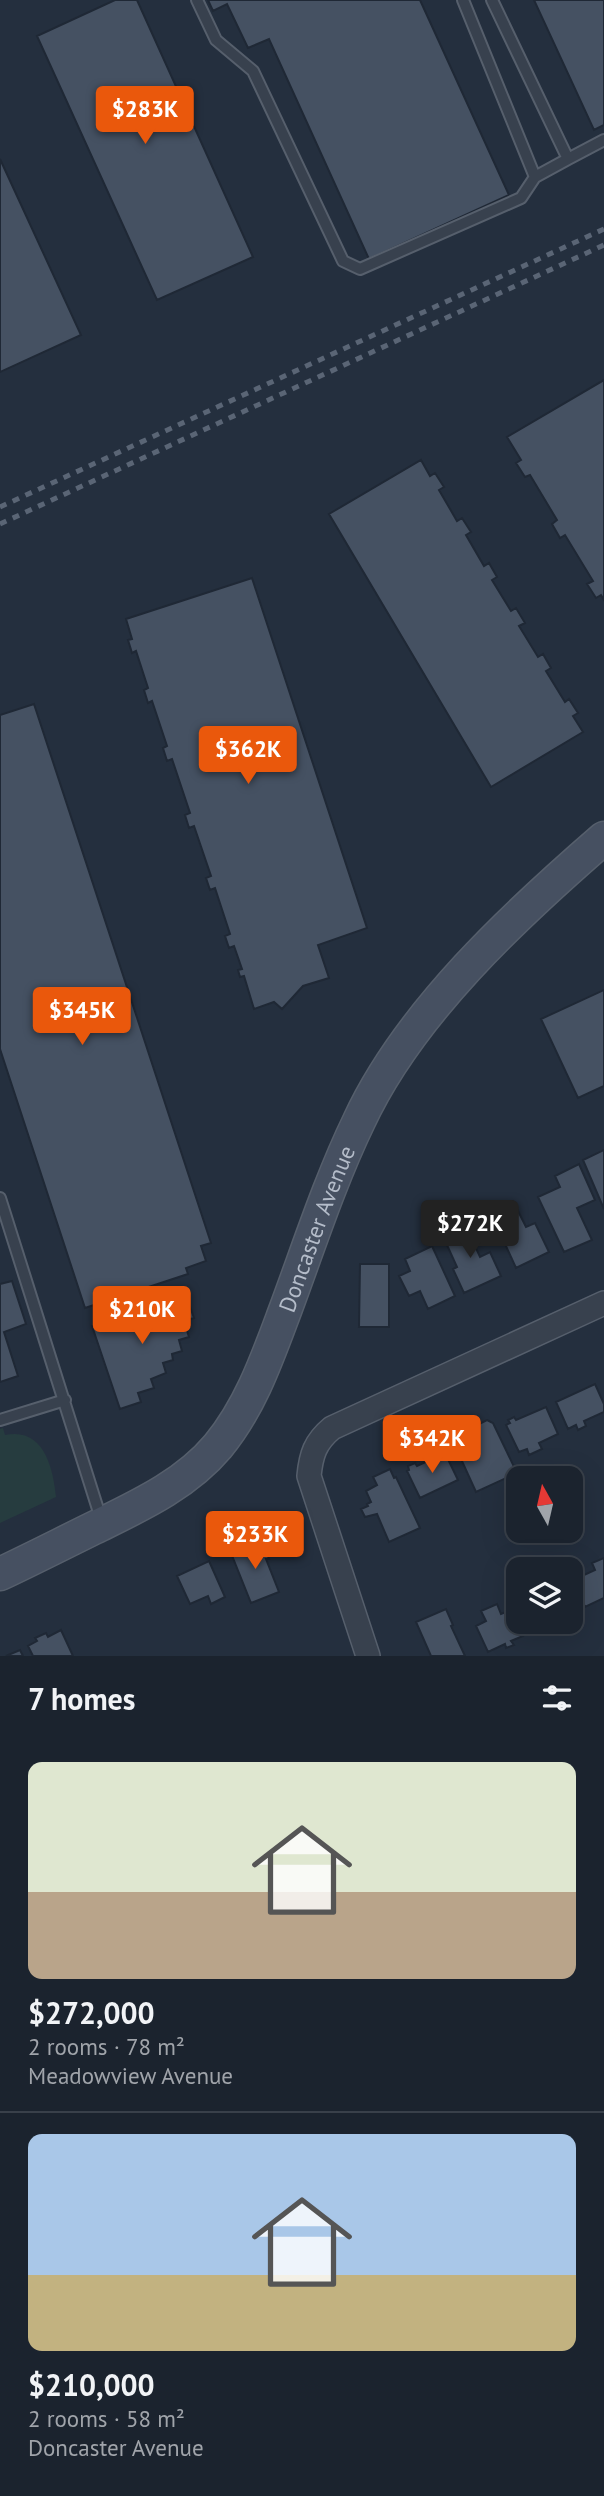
<!DOCTYPE html>
<html lang="en">
<head>
<meta charset="utf-8">
<style>
	body { margin:0; font-family:"PT Sans",sans-serif; background:#242b36; color:#f1f3f6; height:100vh; display:flex; flex-direction:column; font-size:26px; white-space:nowrap }
	* { box-sizing:border-box; margin:0 }
	p { font-size:23px; color:#a0a4aa }
	.icon { flex:none; width:38px; height:38px; fill:none; stroke:currentColor; stroke-width:2; stroke-linecap:round; stroke-linejoin:round }
	.map { position:relative; height:1656px; overflow:hidden }
	.drawer { display:flex; flex-direction:column; background:#1b232e; flex:1 }
	.drawer>* { flex:none }
	.needle { width:46px; rotate:352deg }
	.controls { position:absolute; left:506px; top:1466px; display:grid; gap:14px }
	.controls a { display:grid; place-items:center; width:77px; height:77px; border-radius:14px; background:#1b232e; box-shadow:0 7px 28px #0002,0 0 0 2px #39404a; font-size:35px }
	.price { position:absolute; translate:-50% -60px; padding:0 16px; border-radius:7px; background:#ea580c; color:#fff; font-size:23px; line-height:46px; filter:drop-shadow(0 2px 4px #0008) }
	.price::after { content:''; position:absolute; left:50%; top:42px; width:21px; height:16px; margin-left:-10px; background:inherit; clip-path:polygon(0 0,100% 0,50% 100%) }
	.price.current { background:#222; color:#fff }
	ul { padding:0; list-style:none }
	li { display:grid; align-content:center; gap:14px; height:371px; padding:0 28px }
	li+li { border-top:2px solid #39404a }
	li span { display:grid; place-items:center; height:217px; border-radius:14px; color:#555 }
	li>.icon { margin-inline-start:auto }
	span .icon { width:126px; height:126px; fill:#fffc; stroke-width:1 }
	li b { font-size:30px }
	h2 { display:flex; justify-content:space-between; align-items:center; height:84px; padding:0 28px; font-size:30px }
	.map>svg:first-child { display:block }
	.green { fill:#263c3f }
	.building { fill:#455162; stroke:#1f2835; stroke-width:2 }
	.lines { fill:none; stroke-linecap:round; stroke-linejoin:round }
	.lane-casing { stroke:#565f6c; stroke-width:14 }
	.street-casing { stroke:#565f6c; stroke-width:26 }
	.secondary-casing { stroke:#565f6c; stroke-width:35 }
	.lane { stroke:#38414e; stroke-width:10 }
	.street { stroke:#38414e; stroke-width:23 }
	.secondary { stroke:#465061; stroke-width:32 }
	.rail { stroke:#5a6575; stroke-width:5; stroke-dasharray:7 7; stroke-linecap:butt }
	.labels { text-anchor:middle; dominant-baseline:central; stroke-width:7; stroke-linejoin:round; paint-order:stroke }
	.street-label { font-size:23px; fill:#b4bcc9; stroke:#1d2633 }
</style>
</head>
<body>
<div class="map">
<svg width="604" height="1656" viewBox="0 0 604 1656">
	<rect width="100%" height="100%" fill="#242f3e"/>
	<!-- green -->
	<path class="green" d="M3,1428L5,1435C43,1427 53,1466 56,1497L0,1523V1429Z"/>
	<!-- building -->
	<path class="building" d="M115,0H137L253,257L157,300L37,36Z
		M208,0H420L509,195L369,259L269,39L248,48L227,4L213,11Z
		M534,0H604V125L594,130Z
		M0,159L81,335L0,372Z
		M604,380V600L601,595L596,598L587,584L593,581L565,535L560,538L552,524L557,520L530,475L525,477L516,463L521,460L507,437Z
		M421,460L430,476L435,473L444,487L439,490L457,521L462,518L471,532L466,535L484,566L489,563L497,577L492,580L511,611L516,608L525,623L519,626L538,657L543,654L551,668L546,671L565,702L569,699L578,713L573,716L583,732L491,787L329,514Z
		M252,578L367,928L318,945L329,978L303,986L282,1009L274,1002L254,1009L244,976L240,977L238,970L242,969L234,946L229,948L225,936L230,934L215,888L210,890L206,878L211,876L194,826L189,828L185,815L190,813L172,759L167,761L163,748L167,746L152,701L148,703L144,690L148,688L136,651L132,653L128,640L132,639L126,619Z
		M34,704L211,1243L201,1246L206,1261L186,1268L188,1274L85,1308L0,1049V715Z
		M604,990V1086L578,1098L541,1019Z
		M604,1150V1209L583,1160Z
		M579,1164L595,1200L577,1208L592,1240L564,1252L538,1197L560,1187L555,1176Z
		M513,1201L526,1227L535,1223L549,1252L516,1268L501,1235L497,1236L487,1213Z
		M465,1224L480,1257L490,1252L501,1276L464,1293L453,1269L457,1267L442,1234Z
		M432,1246L455,1296L428,1309L420,1291L409,1296L399,1276L410,1271L405,1259Z
		M360,1264H389V1327H359Z
		M12,1281L26,1324L4,1332L18,1376L0,1382V1284Z
		M186,1295L194,1318L184,1321L189,1337L179,1340L182,1351L172,1354L173,1360L163,1363L166,1373L151,1379L154,1388L138,1393L141,1402L120,1409L92,1326Z
		M595,1384L604,1404V1412L584,1421L586,1426L578,1430L576,1425L568,1429L556,1402Z
		M546,1407L558,1434L539,1443L542,1449L529,1455L527,1449L519,1452L506,1425L510,1423L508,1420L514,1417L516,1420Z
		M487,1420L493,1423L517,1473L476,1492L451,1437L473,1432L475,1426Z
		M445,1453L458,1480L420,1498L407,1471L409,1470L408,1466L415,1463L417,1466Z
		M390,1469L394,1478L396,1477L420,1528L389,1542L377,1514L365,1517L361,1509L368,1506L367,1504L371,1502L366,1491L377,1485L373,1477Z
		M261,1538L269,1559H266L279,1592L251,1603L231,1553L255,1544L254,1541Z
		M604,1558V1598L585,1607L573,1580L595,1570L592,1563Z
		M209,1561L225,1597L211,1604L208,1596L190,1604L177,1576Z
		M497,1604L501,1614L511,1610L523,1636L511,1641L514,1645L506,1648L505,1644L488,1652L476,1626L486,1621L481,1611Z
		M446,1609L453,1625L451,1626L465,1656H431L416,1622Z
		M532,1622H556L536,1630Z
		M61,1630L73,1656H33L28,1646L37,1641L35,1638L46,1633L48,1637Z
		M20,1650L23,1656H6Z"/>
	<g class="lines">
		<!-- lane casing -->
		<g class="lane-casing">
			<path id="lane" d="M197,0L216,40L253,71L343,261L360,269L521,198L535,177
				M463,0L535,177L568,159L492,0
				M568,159L604,140
				M0,1198L102,1522
				M0,1420L65,1400"/>
		</g>
		<!-- street casing -->
		<g class="street-casing">
			<path id="street" d="M368,1656L309,1476C311,1455 315,1442 332,1428L604,1303"/>
		</g>
		<!-- secondary casing -->
		<g class="secondary-casing">
			<g id="secondary">
				<path id="s1" d="M0,1574C34,1558 67,1541 100,1525C143,1504 187,1483 218,1446C251,1406 268,1356 286,1308C309,1246 330,1181 359,1121C409,1013 515,915 604,838"/>
			</g>
		</g>
		<!-- lane -->
		<use href="#lane" class="lane"/>
		<!-- street -->
		<use href="#street" class="street"/>
		<!-- secondary -->
		<use href="#secondary" class="secondary"/>
		<!-- rail -->
		<path class="rail" d="M0,507L604,229
			M0,524L604,245"/>
	</g>
	<g class="labels">
		<!-- street labels -->
		<g class="street-label">
			<text stroke="none"><textPath href="#s1" startOffset="494">Doncaster Avenue</textPath></text>
		</g>
	</g>
</svg>
<div class="controls">
<a><svg class="needle" viewBox="-14 -14 28 28"><path d="M0-13l5 13h-10z" fill="#e53935"/><path d="M0 13l5-13h-10z" fill="#a0a4aa"/></svg></a>
<a><svg class="icon" aria-label="layers" viewBox="0 0 24 24"><path d="M12 4l9 5-9 5-9-5zM3 14l9 5 9-5"/></svg></a>
</div>
<b class="price" style="left:145px;top:146px">$283K</b>
<b class="price" style="left:248px;top:786px">$362K</b>
<b class="price" style="left:82px;top:1047px">$345K</b>
<b class="price current" style="left:470px;top:1260px">$272K</b>
<b class="price" style="left:142px;top:1346px">$210K</b>
<b class="price" style="left:432px;top:1475px">$342K</b>
<b class="price" style="left:255px;top:1571px">$233K</b>
</div>
<section class="drawer">
<h2>7 homes<svg class="icon" aria-label="filters" viewBox="0 0 24 24"><path d="M4 7h16M4 17h16"/><circle cx="9" cy="7" r="2"/><circle cx="15" cy="17" r="2"/></svg></h2>
<ul>
<li><span style="background:linear-gradient(#dfe7d0 60%,#b9a48a 0)"><svg class="icon" aria-label="home" viewBox="0 0 24 24"><path d="M3 11l9-7 9 7M6 9v11h12V9"/></svg></span><div><b>$272,000</b><p>2 rooms · 78 m²</p><p>Meadowview Avenue</p></div></li>
<li><span style="background:linear-gradient(#a9c7e8 65%,#c2b280 0)"><svg class="icon" aria-label="home" viewBox="0 0 24 24"><path d="M3 11l9-7 9 7M6 9v11h12V9"/></svg></span><div><b>$210,000</b><p>2 rooms · 58 m²</p><p>Doncaster Avenue</p></div></li>
</ul>
</section>
</body>
</html>
